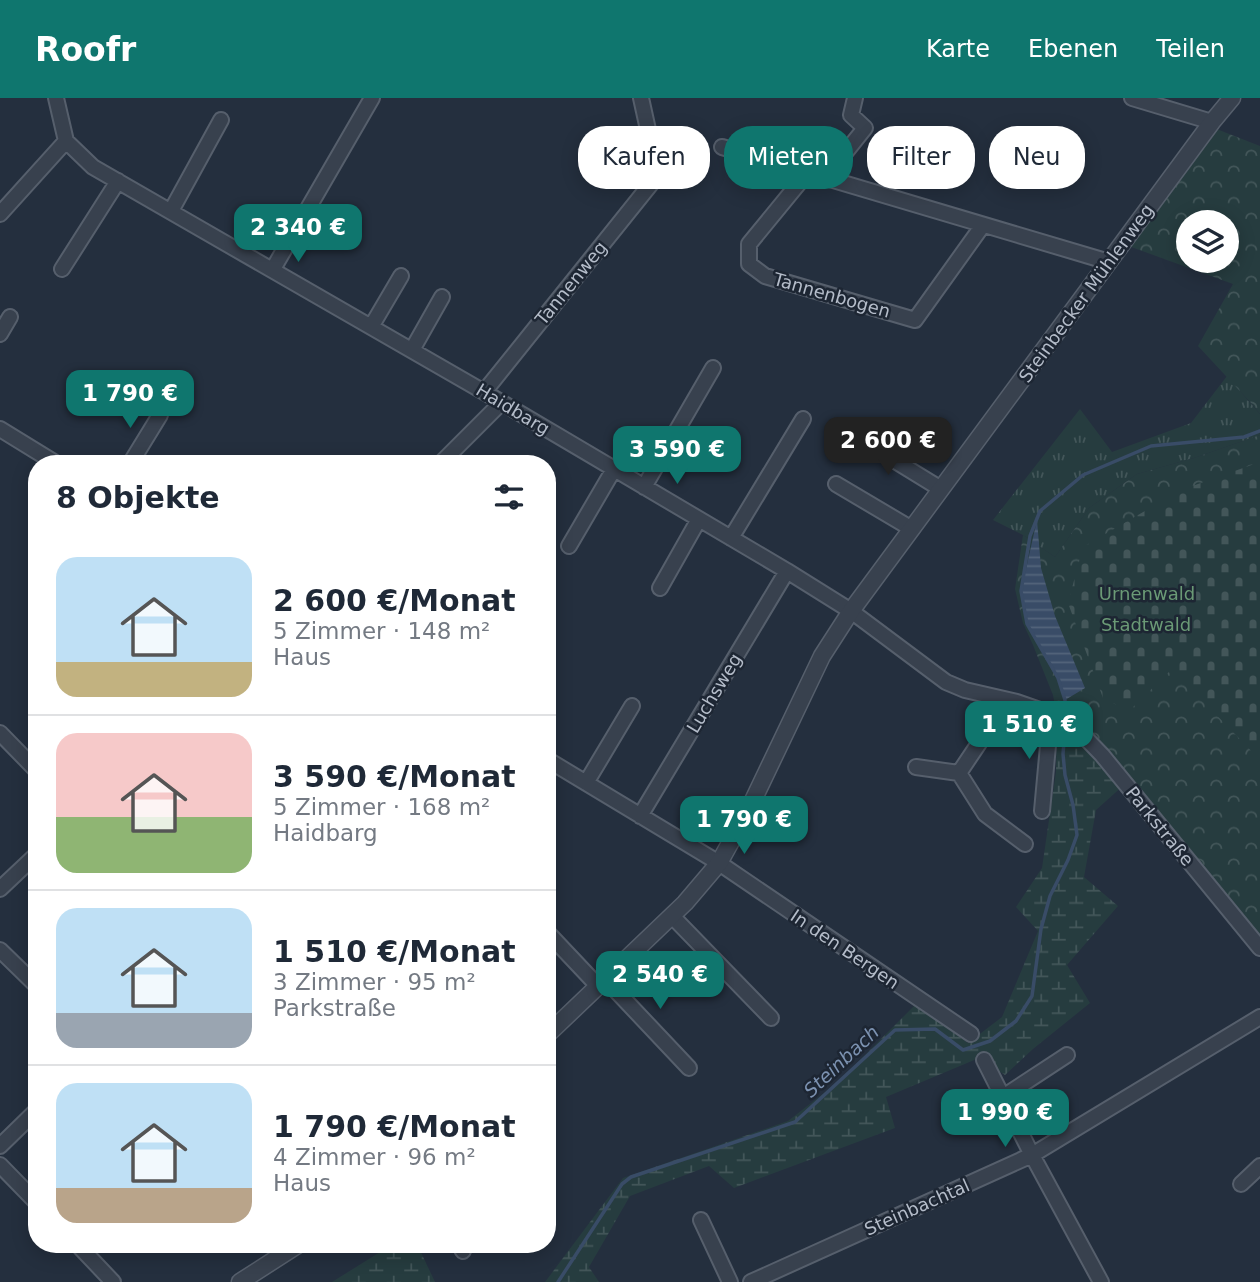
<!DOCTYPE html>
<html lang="de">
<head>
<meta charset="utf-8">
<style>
	body { margin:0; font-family:"DejaVu Sans",sans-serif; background:#f2f2f3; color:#1f2937; height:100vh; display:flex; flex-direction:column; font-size:26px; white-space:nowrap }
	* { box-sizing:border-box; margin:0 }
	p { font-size:23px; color:#747a83 }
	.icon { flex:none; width:38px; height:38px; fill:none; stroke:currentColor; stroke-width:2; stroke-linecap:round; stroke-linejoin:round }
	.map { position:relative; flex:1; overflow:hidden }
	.side { position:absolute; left:28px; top:357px; width:528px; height:798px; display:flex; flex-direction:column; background:#fff; border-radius:28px; box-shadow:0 4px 18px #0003 }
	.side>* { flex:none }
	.hud { position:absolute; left:578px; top:28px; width:578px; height:63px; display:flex; gap:14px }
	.buttons { position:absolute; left:1176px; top:112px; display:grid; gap:14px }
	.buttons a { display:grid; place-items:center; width:63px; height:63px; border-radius:50%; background:#fff; box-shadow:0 4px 18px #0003; font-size:35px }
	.price { position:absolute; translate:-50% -60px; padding:0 16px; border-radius:14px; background:#0f766e; color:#fff; font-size:23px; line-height:46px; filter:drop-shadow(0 2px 4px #0008) }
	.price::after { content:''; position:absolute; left:50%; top:42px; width:21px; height:16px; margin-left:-10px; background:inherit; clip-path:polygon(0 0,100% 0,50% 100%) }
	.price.selected { background:#222; color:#fff }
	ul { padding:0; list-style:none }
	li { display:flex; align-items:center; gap:21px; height:175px; padding:0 28px }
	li+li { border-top:2px solid #e0e1e3 }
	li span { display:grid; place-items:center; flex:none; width:196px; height:140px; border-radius:21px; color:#555 }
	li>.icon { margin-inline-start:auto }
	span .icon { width:84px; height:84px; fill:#fffc; stroke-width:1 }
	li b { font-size:30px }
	h2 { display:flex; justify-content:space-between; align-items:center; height:84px; padding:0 28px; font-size:30px }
	.tag { padding:0 24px; border-radius:28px; background:#fff; box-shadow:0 4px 18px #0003; font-size:24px; line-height:63px }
	.tag.selected { background:#0f766e; color:#fff }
	header { display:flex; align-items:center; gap:42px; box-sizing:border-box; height:98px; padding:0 35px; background:#0f766e; color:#fff }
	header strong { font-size:33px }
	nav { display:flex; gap:38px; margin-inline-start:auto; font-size:24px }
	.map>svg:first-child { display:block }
	.grass { fill:url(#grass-tufts) }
	.forest { fill:url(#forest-crowns); fill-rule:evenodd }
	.wetland { fill:url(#wetland-marsh) }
	.cemetery { fill:url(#cemetery-stones) }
	.water { fill:url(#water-rules) }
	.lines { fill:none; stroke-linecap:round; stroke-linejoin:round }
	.stream { stroke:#394c67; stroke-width:3.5 }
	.minor-casing { stroke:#565f6c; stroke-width:18 }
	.tertiary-casing { stroke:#565f6c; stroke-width:19 }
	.minor { stroke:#38414e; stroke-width:14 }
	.tertiary { stroke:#38414e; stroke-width:16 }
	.labels { text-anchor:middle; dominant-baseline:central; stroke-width:5; stroke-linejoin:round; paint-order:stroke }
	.street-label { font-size:18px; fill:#b4bcc9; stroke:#1d2633 }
	.park-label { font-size:18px; fill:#6b9a76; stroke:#1d2633 }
	.water-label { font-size:19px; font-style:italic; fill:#7c92b1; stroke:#1d2633 }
</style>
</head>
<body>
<header>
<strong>Roofr</strong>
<nav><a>Karte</a><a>Ebenen</a><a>Teilen</a></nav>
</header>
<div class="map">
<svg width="1260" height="1184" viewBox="0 0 1260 1184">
	<defs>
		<pattern id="grass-tufts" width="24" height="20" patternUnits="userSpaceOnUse" patternTransform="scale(1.75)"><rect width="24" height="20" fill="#263c3f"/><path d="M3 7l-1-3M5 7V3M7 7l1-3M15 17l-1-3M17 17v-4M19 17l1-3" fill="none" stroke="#435659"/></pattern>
		<pattern id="forest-crowns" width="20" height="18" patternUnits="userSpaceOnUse" patternTransform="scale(1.75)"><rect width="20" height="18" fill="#263c3f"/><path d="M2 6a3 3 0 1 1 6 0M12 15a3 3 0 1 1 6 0" fill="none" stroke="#435659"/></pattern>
		<pattern id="wetland-marsh" width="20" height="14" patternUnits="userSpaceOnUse" patternTransform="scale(1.75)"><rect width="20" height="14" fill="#263c3f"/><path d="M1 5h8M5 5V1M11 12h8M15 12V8" fill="none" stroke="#435659"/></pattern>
		<pattern id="cemetery-stones" width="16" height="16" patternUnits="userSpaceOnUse" patternTransform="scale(1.75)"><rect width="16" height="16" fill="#263c3f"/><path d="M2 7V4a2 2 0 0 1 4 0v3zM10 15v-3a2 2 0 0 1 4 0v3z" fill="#435659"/></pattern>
		<pattern id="water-rules" width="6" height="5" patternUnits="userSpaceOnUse" patternTransform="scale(1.75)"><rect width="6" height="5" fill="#394c67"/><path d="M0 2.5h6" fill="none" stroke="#53647b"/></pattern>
	</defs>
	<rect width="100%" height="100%" fill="#242f3e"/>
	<!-- grass -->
	<path class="grass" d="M1227,278L1260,316V337L1194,360L1137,376L1089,410L1055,459L1023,437L993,422L1080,311L1112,354L1191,325Z"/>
	<!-- forest -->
	<path class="forest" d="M1214,30L1260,48V316L1251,305L1198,248L1233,186L1123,146ZM1188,124H1227V163H1188Z
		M1260,337V850L1057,618L1053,597L1033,547L1023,525L1015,491L1023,437L1055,459L1089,410L1137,376L1194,360Z"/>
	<!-- wetland -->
	<path class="wetland" d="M1057,618L1125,686L1096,712L1084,779L1118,808L1067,867L1090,905L1033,951L1005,977L979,960L886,999L895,1030L734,1090L709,1068L630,1098L589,1169L599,1184H545L623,1080L788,1023L838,984L915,907L968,945L1002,919L1038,833L1016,809L1042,770L1056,674Z
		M393,1146H417L435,1184H332Z"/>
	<!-- cemetery -->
	<path class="cemetery" d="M1260,364V662L1172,571L1129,613L1103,600L1068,505L1083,449L1181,392Z"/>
	<!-- water -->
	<path class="water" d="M1037,422L1041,470L1055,518L1085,590L1065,602L1058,580L1027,526L1021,493Z"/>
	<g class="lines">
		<!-- stream -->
		<path class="stream" d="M1065,613V602L1058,580L1027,526L1021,493L1030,438L1040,413L1083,377L1151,348L1244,339L1260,333
			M558,1184L622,1086L631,1079L795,1024L895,932L935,931L963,952L990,943L1016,923L1032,898L1041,831L1050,798L1068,762L1077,737L1073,707L1065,677L1063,656L1065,631"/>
		<!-- minor casing -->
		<g class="minor-casing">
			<path id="minor" d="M56,0L66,43L93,69L484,294L787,473L851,513L946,584L965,592L1017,604L1057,618L1076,630L1102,657L1260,850
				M1132,0L1212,24
				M722,49L1109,164
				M808,74L749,146V166L765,178L915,222L983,127
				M825,80L865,30L851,17L855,0
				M171,113L221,22
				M0,116L66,43
				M62,171L118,83
				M273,171L372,0
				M371,229L401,178
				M0,236L10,219
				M412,252L442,199
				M484,294L658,77L641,0
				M0,331L57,366
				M853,337L941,391
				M130,366L160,317
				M440,366L501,305
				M836,386L912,431
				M644,389L713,270
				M731,440L803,321
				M569,448L614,371
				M660,490L699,421
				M0,635L37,673
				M548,662L719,765L971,936
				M916,669L959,675L985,716L1025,746
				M959,675L1008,602
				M586,685L632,608
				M1042,713L1051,615
				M640,718L787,473
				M0,791L37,756
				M672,818L771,920
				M548,835L598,888
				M0,852L37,888
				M605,881L689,970
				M984,962L1032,1057L1101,1184
				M1003,999L1067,957
				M0,1048L37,1012
				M0,1067L37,1105
				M1241,1086L1260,1068
				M701,1122L730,1184
				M77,1146L113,1184
				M459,1146L463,1153
				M751,1184L1032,1057L1260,919"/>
		</g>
		<!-- tertiary casing -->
		<g class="tertiary-casing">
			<path id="tertiary" d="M548,936L685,805L719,765L749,711L822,558L851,513L1212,24L1232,0
				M240,1184L299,1146"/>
		</g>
		<!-- minor -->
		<use href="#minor" class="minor"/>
		<!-- tertiary -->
		<use href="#tertiary" class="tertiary"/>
	</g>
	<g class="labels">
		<!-- street labels -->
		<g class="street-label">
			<text transform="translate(571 185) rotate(-51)">Tannenweg</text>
			<text transform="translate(1086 195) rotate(-54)">Steinbecker Mühlenweg</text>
			<text transform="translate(832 197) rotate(16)">Tannenbogen</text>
			<text transform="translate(513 311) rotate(31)">Haidbarg</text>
			<text transform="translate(714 595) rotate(-59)">Luchsweg</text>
			<text transform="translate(1160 728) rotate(51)">Parkstraße</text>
			<text transform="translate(845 851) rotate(34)">In den Bergen</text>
			<text transform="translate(917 1109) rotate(-24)">Steinbachtal</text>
		</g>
		<!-- park labels -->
		<g class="park-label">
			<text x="1147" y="495">Urnenwald</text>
			<text x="1146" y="526">Stadtwald</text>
		</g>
		<!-- water labels -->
		<g class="water-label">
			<text transform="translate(841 963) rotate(-43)">Steinbach</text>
		</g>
	</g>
</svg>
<div class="buttons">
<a><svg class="icon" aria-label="layers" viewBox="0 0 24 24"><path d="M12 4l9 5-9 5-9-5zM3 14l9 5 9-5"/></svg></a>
</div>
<b class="price" style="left:298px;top:166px">2 340 €</b>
<b class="price" style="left:130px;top:332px">1 790 €</b>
<b class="price selected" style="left:888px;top:379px">2 600 €</b>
<b class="price" style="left:677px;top:388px">3 590 €</b>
<b class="price" style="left:1029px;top:663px">1 510 €</b>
<b class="price" style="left:744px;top:758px">1 790 €</b>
<b class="price" style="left:660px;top:913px">2 540 €</b>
<b class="price" style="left:1005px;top:1051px">1 990 €</b>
<div class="hud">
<a class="tag">Kaufen</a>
<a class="tag selected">Mieten</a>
<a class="tag">Filter</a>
<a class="tag">Neu</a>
</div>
<section class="side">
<h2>8 Objekte<svg class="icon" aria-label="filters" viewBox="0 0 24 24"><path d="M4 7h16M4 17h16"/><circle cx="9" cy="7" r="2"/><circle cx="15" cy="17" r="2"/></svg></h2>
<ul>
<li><span style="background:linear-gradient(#bfe0f5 75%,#c2b280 0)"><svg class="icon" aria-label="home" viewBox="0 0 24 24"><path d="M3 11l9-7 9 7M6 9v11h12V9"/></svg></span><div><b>2 600 €/Monat</b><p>5 Zimmer · 148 m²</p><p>Haus</p></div></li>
<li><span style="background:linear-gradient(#f6c9c9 60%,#8fb573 0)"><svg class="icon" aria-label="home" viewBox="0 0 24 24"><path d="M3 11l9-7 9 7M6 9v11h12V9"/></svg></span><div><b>3 590 €/Monat</b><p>5 Zimmer · 168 m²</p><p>Haidbarg</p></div></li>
<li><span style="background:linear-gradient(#bfe0f5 75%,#9aa5b1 0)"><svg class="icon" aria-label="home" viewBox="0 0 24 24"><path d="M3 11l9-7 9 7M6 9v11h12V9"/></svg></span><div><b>1 510 €/Monat</b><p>3 Zimmer · 95 m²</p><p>Parkstraße</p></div></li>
<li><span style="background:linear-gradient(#bfe0f5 75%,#b9a48a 0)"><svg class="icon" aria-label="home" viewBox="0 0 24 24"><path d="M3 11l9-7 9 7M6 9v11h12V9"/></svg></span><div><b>1 790 €/Monat</b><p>4 Zimmer · 96 m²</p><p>Haus</p></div></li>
</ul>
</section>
</div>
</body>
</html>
